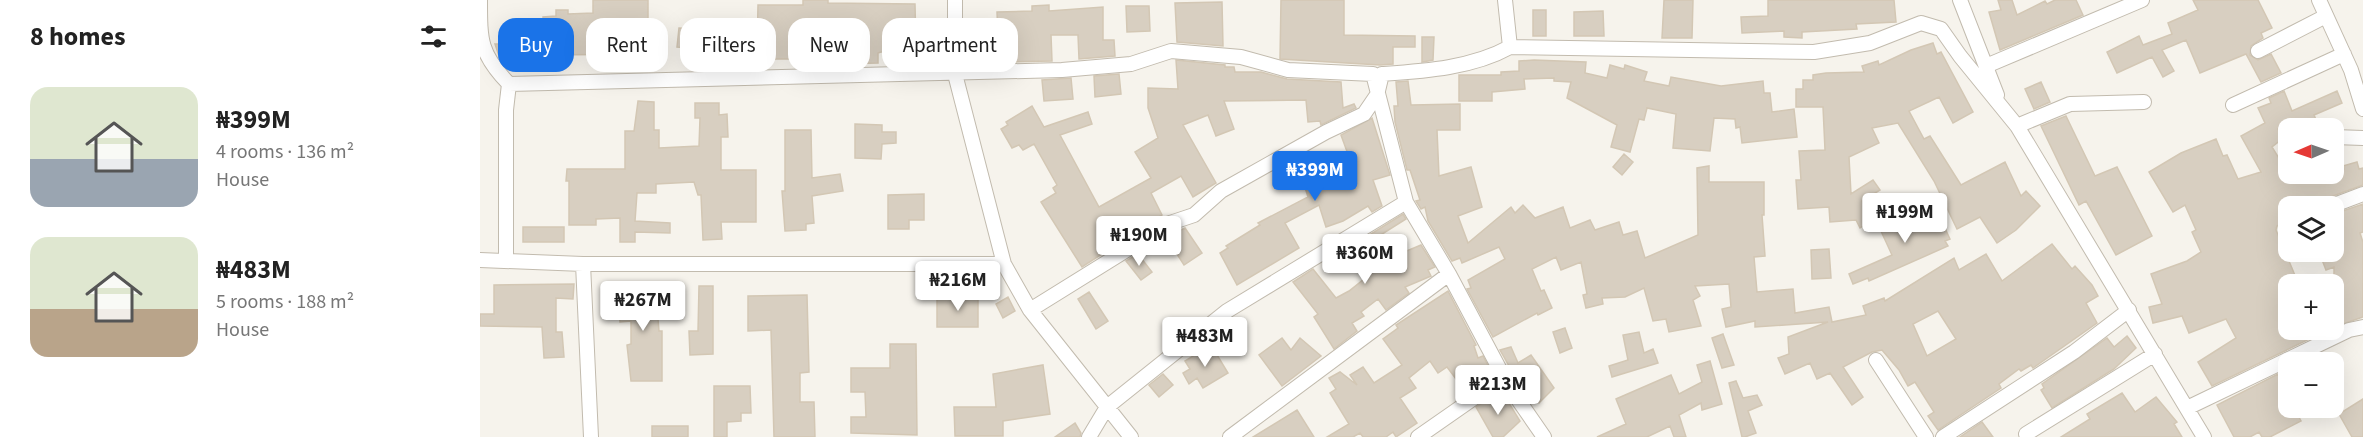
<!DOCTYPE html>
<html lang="en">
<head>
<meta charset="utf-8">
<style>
	body { margin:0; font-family:"Source Sans 3",sans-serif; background:#f6f6f6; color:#222; height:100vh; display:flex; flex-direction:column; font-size:22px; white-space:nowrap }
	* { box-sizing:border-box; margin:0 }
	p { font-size:20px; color:#767676 }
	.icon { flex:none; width:33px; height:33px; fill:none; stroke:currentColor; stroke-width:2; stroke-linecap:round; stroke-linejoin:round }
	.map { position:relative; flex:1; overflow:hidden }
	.side { display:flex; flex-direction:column; background:#fff; width:480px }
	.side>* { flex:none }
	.banner { position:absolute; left:18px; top:18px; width:570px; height:54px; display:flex; gap:12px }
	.needle { width:39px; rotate:268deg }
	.controls { position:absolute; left:1798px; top:118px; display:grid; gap:12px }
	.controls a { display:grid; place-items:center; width:66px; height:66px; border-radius:12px; background:#fff; box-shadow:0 6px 24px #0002; font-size:30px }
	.price { position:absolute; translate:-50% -51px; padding:0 14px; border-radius:6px; background:#fff; color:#222; font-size:20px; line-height:39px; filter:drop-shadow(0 2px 3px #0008) }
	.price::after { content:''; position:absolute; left:50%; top:36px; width:18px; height:14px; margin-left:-9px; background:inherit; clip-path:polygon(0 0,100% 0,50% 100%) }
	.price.active { background:#1a73e8; color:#fff }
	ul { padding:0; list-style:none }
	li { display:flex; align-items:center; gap:18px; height:150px; padding:0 30px }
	li span { display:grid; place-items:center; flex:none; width:168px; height:120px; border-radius:18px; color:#555 }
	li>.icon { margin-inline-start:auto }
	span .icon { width:72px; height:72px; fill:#fffc; stroke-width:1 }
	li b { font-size:26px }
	h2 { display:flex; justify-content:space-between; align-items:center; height:72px; padding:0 30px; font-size:26px }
	.pill { padding:0 21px; border-radius:18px; background:#fff; box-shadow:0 6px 24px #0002; font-size:21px; line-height:54px }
	.pill.active { background:#1a73e8; color:#fff }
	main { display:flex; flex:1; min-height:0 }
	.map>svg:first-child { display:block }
	.building { fill:#d8cfc1; stroke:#d3c7b4; stroke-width:1.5; fill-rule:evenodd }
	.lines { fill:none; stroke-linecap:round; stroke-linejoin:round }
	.minor-casing { stroke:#c2bbae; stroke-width:16 }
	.minor { stroke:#fff; stroke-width:14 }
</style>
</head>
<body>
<main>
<section class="side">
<h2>8 homes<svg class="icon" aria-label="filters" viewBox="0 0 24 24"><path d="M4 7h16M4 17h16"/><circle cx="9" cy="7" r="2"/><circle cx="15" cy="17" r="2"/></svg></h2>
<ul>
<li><span style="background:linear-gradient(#dfe7d0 60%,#9aa5b1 0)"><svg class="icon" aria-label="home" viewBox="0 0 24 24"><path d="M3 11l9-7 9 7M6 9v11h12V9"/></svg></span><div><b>₦399M</b><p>4 rooms · 136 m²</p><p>House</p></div></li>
<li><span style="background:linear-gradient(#dfe7d0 60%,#b9a48a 0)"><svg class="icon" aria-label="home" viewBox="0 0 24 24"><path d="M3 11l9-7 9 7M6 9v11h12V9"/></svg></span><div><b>₦483M</b><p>5 rooms · 188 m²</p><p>House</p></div></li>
</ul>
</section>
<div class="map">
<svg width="1883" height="437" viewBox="0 0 1883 437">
	<rect width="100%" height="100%" fill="#f6f3ec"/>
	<!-- building -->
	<path class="building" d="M113,0H168V20H174V54L64,55L63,17L76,16V10H88V14L113,13Z
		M323,0H348V3L435,4L436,48H425V52H401L398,53V63L351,64L348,32H320L318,59H282V63L257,64V49H277L278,5H323Z
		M801,0H864V35L935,36V47H913V64L900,65L800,59Z
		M1184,0H1213L1212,38H1182Z
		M1288,0H1414L1416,22L1376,24L1377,29L1322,32V38L1304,37V31L1262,33L1261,17L1288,16Z
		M1518,0H1532L1537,15L1565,1L1567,4L1575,0H1596L1603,15L1520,50L1509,12L1521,10Z
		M1713,0H1778L1792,28L1781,33L1783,38L1771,46L1770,55L1778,60L1791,54L1801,73L1781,82L1766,54L1720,73L1706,40L1682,50L1694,71L1683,77L1672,57L1637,73L1627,52L1659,36L1663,45L1692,34L1688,23L1718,10Z
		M742,2L743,46L697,42L695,3Z
		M569,5V11L623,7V40H634L635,56L599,59L598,35H571L572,61L529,62V55L512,57L511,36H518L517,12L552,11V6Z
		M646,6H669L670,31L647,32Z
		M1053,10H1066V36H1053Z
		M1123,11L1124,36H1094V12Z
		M199,28L210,29L208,48L197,47Z
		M942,37H954L953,60L942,62Z
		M1453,43L1457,54L1461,52L1493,112L1473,123L1459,97L1429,111L1444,139L1450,136L1481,185L1525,162L1541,196L1546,191L1560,206L1536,230L1517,243L1500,217L1477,229L1454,181L1418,123L1392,128L1399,143L1369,157L1371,194L1393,180L1400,190L1382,201L1392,220L1380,228L1376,220L1350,222L1349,207L1318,209L1316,180H1321L1319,151L1345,150L1343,107H1316V89H1323V80H1333V75L1346,73L1384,72L1382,66L1398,61L1399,65L1431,50Z
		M15,44H29V65H24L20,59Z
		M696,60L745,65V67H754L755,72H781L807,79L861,82L863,108L874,104L876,108L841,125L840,121L828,122L826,100L744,101L754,129L736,136L728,115L703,125L736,183L713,197L701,176L671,193L682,215L602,267L561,202L576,193L573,188L577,185L554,144L543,150L539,145L532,148L521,129L528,125L526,122L552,106L564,127L608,112L612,124L580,135L619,207L671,178L655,152L678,138L668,108V88L698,89Z
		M1054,60L1106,62L1105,73L1127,78L1130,65L1144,69L1145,65L1167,72L1164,81L1189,86L1191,77L1241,86L1283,81L1284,93H1290L1292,112L1314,109L1317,137L1262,143L1260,127L1256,128L1255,119L1234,118L1230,151L1193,148L1196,114L1167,108L1164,120L1159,119L1150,152L1131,147L1137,125L1087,98L1091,82L1074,81V78L1044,79L1045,89L1012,92V101H979V75H1021V72L1039,71V61Z
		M639,74L641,94L615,97L614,76Z
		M591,78L593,99L564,101L562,80Z
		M928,81L931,105L980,104V130H957L959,176L991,167L1002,207L978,216L988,243L1031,207L1035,213L1043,205L1055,218L1083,207L1090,228L1110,220L1115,230L1139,222L1143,235L1157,231L1165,258L1218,235L1217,168L1229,166V182H1284V215H1282L1285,256L1274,257L1277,292L1313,289L1315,313L1349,307L1352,322L1386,315L1383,306L1404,298L1405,301L1474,258L1479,270L1506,254L1522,281L1572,244L1592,269L1595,266L1612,285L1618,296L1606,303L1617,323L1553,368L1551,365L1541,371L1539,369L1519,384L1521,388L1458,430L1448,416L1454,412L1435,382L1428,386L1419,370L1402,350L1392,352L1363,367L1383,397L1372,405L1350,373L1337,379L1330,363L1305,374L1298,358L1309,354L1308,337L1348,322L1275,327V321L1246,327L1242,309L1251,307L1249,284L1215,286L1220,296L1213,300L1221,326L1189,332L1186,319L1173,321L1164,288L1145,297L1122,298L1123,304L1106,308L1103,295L1107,294L1101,262L1081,270L1076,257L1052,269L1061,291L1064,290L1072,308L1058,315L1057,313L1013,337L987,289L991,288L988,280L1025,259L1019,247L982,263L980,258L972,261L948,221L945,207L941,209L936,201L940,200L930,170H927L915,122L914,106H918L916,82ZM1458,311L1476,339L1447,356L1433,324Z
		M1561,82L1570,102L1554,109L1545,89Z
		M1804,91L1812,111L1857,91L1862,103L1834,115L1840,129H1798L1802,139L1792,147L1803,165L1809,163V174H1854L1864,169L1863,166L1877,162L1879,169L1883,168V185L1850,197L1845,207H1809V220L1797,226L1796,230L1819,285H1809V294L1804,296L1809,316V330H1848L1732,386L1718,362L1756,338L1746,319L1709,333L1702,316L1673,323L1669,307L1682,304L1671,274L1707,261L1721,252L1712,232L1716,230L1705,205L1693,212L1669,172L1701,153L1736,139L1743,156L1747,155L1758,179L1781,172L1761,136L1785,123L1778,108L1791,103L1789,98Z
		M158,101L174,102V130H179V148L219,146L220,118H215V103H239V115L247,114L248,137H241V170H276V222H241L242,239L223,240L221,195H218L214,182L176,184V193H157L155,221L190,223V233L155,232V242H140V218L116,219V225H89V181H86L87,169H145V131H154Z
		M1586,116L1615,176L1637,167L1672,236L1636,255L1606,201L1599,205L1561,126Z
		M892,118L910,175L893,180L902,206L892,212L888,206L863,221L846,227L839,205L805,223L819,248L757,285L740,253L748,248L746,246L780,225L778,223L828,197L816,159L827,153L828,157L839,154L843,169L869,157L861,135Z
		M375,124L402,125V132H416V143L402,144L401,159L375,158Z
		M305,130H331L332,178L360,174L363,191L332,196L334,223L326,224V230L305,231L302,191H305Z
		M1144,154L1153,162L1142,175L1133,167Z
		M444,194V220H429V229H408V195Z
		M1883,204V232L1880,233L1883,242V317L1854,327V267L1846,270L1839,252H1854V214Z
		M1441,205L1452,230L1463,224L1470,239L1465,241L1468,246L1389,281L1388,278L1373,284L1369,274L1412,255L1400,229L1425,218L1422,213Z
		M923,214L926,219L891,241L905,260L941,245L955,267L948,270L951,276L925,287L929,293L906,310L898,299L881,312L884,316L872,323L877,331L854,349L834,317L838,314L813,282L833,269L856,298L869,291L884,279L869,257L867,259L862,252Z
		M43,227H84V242H43Z
		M705,228L722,253L704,265L686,237Z
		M1349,249L1351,278L1332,279L1331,250Z
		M658,254L672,272L661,280L646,261Z
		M175,283L179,331H182V381H151L147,345L151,344V321L140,322L138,298L145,297L144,286Z
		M94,284L93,299L76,298V332H82L84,357L64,358L62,327L0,326V314H14V285Z
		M219,286H233V354L210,355L209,331H218Z
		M968,291L996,345L994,346L998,358L1003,356L1015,379L998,384L990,369L976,379L967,367L958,373L950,361L929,378L936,388L920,398L937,423L916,437L913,432L906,437H883L880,433L873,437H847L869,424L850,393L856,389L849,378L860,372L877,385L870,375L883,367L894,383L922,365L903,339L918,328L916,325Z
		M609,292L628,321L616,329L598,299Z
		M327,295L329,372L320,373V402H334L335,437H294L291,330L268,331V296Z
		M457,297H498V327H457Z
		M528,297L535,311L523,318L516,304Z
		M1085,328L1092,348L1080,353L1073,332Z
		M1159,332L1164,353L1173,349L1178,363L1132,377L1129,366L1148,360L1143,335Z
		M1243,334L1254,365L1242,368L1232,338Z
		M1647,336L1656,348L1634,369L1572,408L1561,390L1564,388L1562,384L1627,338L1634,347Z
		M802,338L811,350L820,338L841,356L802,386L779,355Z
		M410,344H436L437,435L371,433V417H386L385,392H371V368H410Z
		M731,345L748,373L723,388L717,378L709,384L703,373L710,369L705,361Z
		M1031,347L1038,363L1051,355L1074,388L1059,403L1044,388L1042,389L1020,350Z
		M1230,361L1242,404L1222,410L1221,403L1199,415L1206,437H1194L1190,426L1167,437H1117L1146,424L1136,399L1191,375L1199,394L1222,382L1217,365Z
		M563,365L570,414L523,421V436H475L474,407H516L513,374Z
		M683,374L693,385L679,397L669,385Z
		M1798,374L1809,398V408H1814L1821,421L1790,437H1782L1779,432L1770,437H1754L1737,405Z
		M1256,381L1263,398L1277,395L1282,405L1268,411L1276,433L1265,437H1262L1249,383Z
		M234,386H270L271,413H261V421L247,422V437H234Z
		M1642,393L1655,412L1676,397L1697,422L1694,424L1702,437H1581L1610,419L1607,414Z
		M1024,395L1040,421L1023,437H1013L996,407L1008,399Z
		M1883,399V437H1872L1859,414Z
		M817,410L834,437H773Z
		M1502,422L1513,437H1480Z
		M595,423L601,433L600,437H575Z
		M172,426H208V437H172Z"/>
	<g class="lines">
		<!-- minor casing -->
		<g class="minor-casing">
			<path id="minor" d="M0,0C0,41 0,54 29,84L26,110V261
				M475,0V74L524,264L550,310L651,437
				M1025,0L1030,47
				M1480,0L1517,95
				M1839,0L1871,70L1883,109
				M1778,51L1846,16
				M1506,66L1662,0
				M29,84L582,70L651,64L691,51L761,57L808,70L893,74L926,202L969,274L1028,385L1064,437
				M1753,105L1864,54
				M1537,126L1590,104L1664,102
				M1854,137L1883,138
				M1806,147H1809
				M1854,205L1883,194
				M0,260L103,264H524
				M103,264L111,437
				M550,310L690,223L714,215L741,191L846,132L884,114L897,95L902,74C945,71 992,68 1030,47L1334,52L1390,43L1441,23L1461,29L1480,56L1537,126L1724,437
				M1396,360L1446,437
				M1707,408L1869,330L1883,327
				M1546,434L1675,354
				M609,437L627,407L747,311L926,202
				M750,437L969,274
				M938,437L1004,391L1028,385
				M1463,437L1594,352L1649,310"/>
		</g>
		<!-- minor -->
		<use href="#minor" class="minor"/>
	</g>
</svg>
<div class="controls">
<a><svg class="needle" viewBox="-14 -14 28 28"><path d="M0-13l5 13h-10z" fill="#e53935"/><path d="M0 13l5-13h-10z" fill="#767676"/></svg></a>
<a><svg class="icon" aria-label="layers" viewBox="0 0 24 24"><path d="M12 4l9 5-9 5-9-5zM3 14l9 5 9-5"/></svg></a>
<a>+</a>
<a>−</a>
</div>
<b class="price active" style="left:835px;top:202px">₦399M</b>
<b class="price" style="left:1425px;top:244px">₦199M</b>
<b class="price" style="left:659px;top:267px">₦190M</b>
<b class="price" style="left:885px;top:285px">₦360M</b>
<b class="price" style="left:478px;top:312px">₦216M</b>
<b class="price" style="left:163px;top:332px">₦267M</b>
<b class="price" style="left:725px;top:368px">₦483M</b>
<b class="price" style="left:1018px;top:416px">₦213M</b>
<div class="banner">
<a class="pill active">Buy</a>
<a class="pill">Rent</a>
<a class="pill">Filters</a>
<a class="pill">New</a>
<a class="pill">Apartment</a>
</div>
</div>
</main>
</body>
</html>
